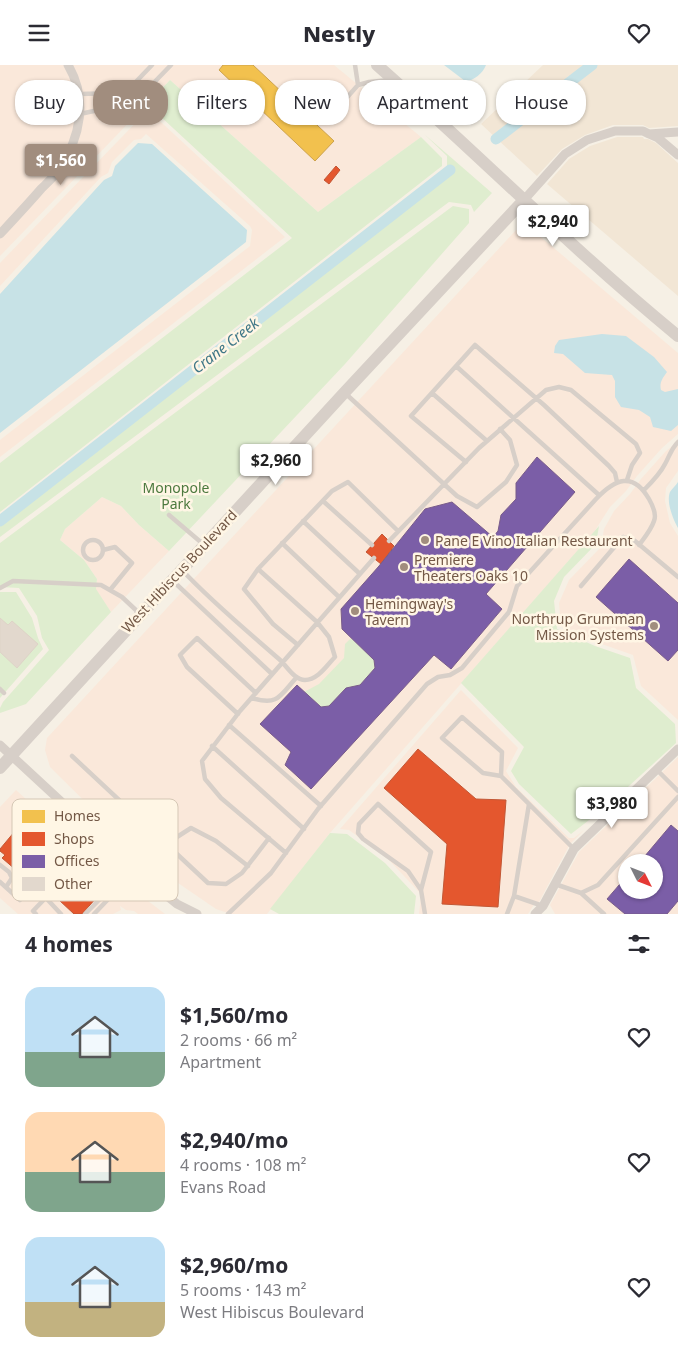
<!DOCTYPE html>
<html lang="en">
<head>
<meta charset="utf-8">
<style>
	body { margin:0; font-family:"Noto Sans",sans-serif; background:#f2f2f3; color:#2b2b33; height:100vh; display:flex; flex-direction:column; font-size:19px; white-space:nowrap }
	* { box-sizing:border-box; margin:0 }
	p { font-size:16px; color:#7c7c81 }
	.icon { flex:none; width:28px; height:28px; fill:none; stroke:currentColor; stroke-width:2; stroke-linecap:round; stroke-linejoin:round }
	.map { position:relative; height:849px; overflow:hidden }
	.drawer { display:flex; flex-direction:column; background:#fff; flex:1 }
	.drawer>* { flex:none }
	.hud { position:absolute; left:15px; top:15px; width:649px; height:45px; display:flex; gap:10px }
	.needle { width:32px; rotate:132deg }
	.controls { position:absolute; left:618px; top:789px; display:grid; gap:10px }
	.controls a { display:grid; place-items:center; width:45px; height:45px; border-radius:50%; background:#fff; box-shadow:0 1px 4px #0004; font-size:25px }
	.price { position:absolute; translate:-50% -42px; padding:0 11px; border-radius:5px; background:#fff; color:#222; font-size:16px; line-height:32px; filter:drop-shadow(0 1px 2px #0008) }
	.price::after { content:''; position:absolute; left:50%; top:30px; width:15px; height:11px; margin-left:-8px; background:inherit; clip-path:polygon(0 0,100% 0,50% 100%) }
	.price.current { background:#a18d7e; color:#fff }
	ul { padding:0; list-style:none }
	li { display:flex; align-items:center; gap:15px; height:125px; padding:0 25px }
	li span { display:grid; place-items:center; flex:none; width:140px; height:100px; border-radius:15px; color:#555 }
	li>.icon { margin-inline-start:auto }
	span .icon { width:60px; height:60px; fill:#fffc; stroke-width:1 }
	li b { font-size:21px }
	h2 { display:flex; justify-content:space-between; align-items:center; height:60px; padding:0 25px; font-size:21px }
	.tag { padding:0 18px; border-radius:20px; background:#fff; box-shadow:0 1px 4px #0004; font-size:18px; line-height:45px }
	.tag.current { background:#a18d7e; color:#fff }
	header { display:flex; justify-content:space-between; align-items:center; height:65px; padding:0 25px; background:#fff; font-size:22px; font-weight:800 }
	.map>svg:first-child { display:block }
	.residential { fill:#f2e6d5 }
	.commercial { fill:#fae8da; fill-rule:evenodd }
	.green { fill:#dfedcf }
	.water { fill:#c7e2e6 }
	.homes { fill:#f2c14e; stroke:#cca24c }
	.shops { fill:#e4572e; stroke:#c25735 }
	.offices { fill:#7b5ea7; stroke:#795c8a }
	.lines { fill:none; stroke-linecap:round; stroke-linejoin:round }
	.canal { stroke:#c7e2e6; stroke-width:11 }
	.building { fill:#e2d8cd; stroke:#ded3c7 }
	.lane { stroke:#d7cfc8; stroke-width:4.5 }
	.street { stroke:#d7cfc8; stroke-width:9 }
	.secondary { stroke:#d7cfc8; stroke-width:12 }
	.poi-dot { fill:#a18d7e; stroke:#fff6e5; stroke-width:2 }
	.labels { text-anchor:middle; dominant-baseline:central; stroke-width:5; stroke-linejoin:round; paint-order:stroke }
	.park-label { font-size:14px; fill:#4c793e; stroke:#fff6e5 }
	.poi-label { font-size:14px; fill:#735846; stroke:#fff6e5; text-anchor:start }
	.street-label { font-size:14px; fill:#735846; stroke:#fff6e5 }
	.water-label { font-size:15px; font-style:italic; fill:#407787; stroke:#fff6e5 }
	.key { fill:#fff6e5; stroke:#d5c7b5; stroke-width:1 }
	.key-label { font-size:14px; fill:#735846 }
</style>
</head>
<body>
<header><svg class="icon" aria-label="menu" viewBox="0 0 24 24"><path d="M4 6h16M4 12h16M4 18h16"/></svg>Nestly<svg class="icon" aria-label="heart" viewBox="0 0 24 24"><path d="M12 20l-8-8c-3-5 5-10 8-4 3-6 11-1 8 4z"/></svg></header>
<div class="map">
<svg width="678" height="849" viewBox="0 0 678 849">
	<rect width="100%" height="100%" fill="#f6f0e5"/>
	<!-- residential -->
	<path class="residential" d="M543,0H678V61L649,63L643,60H613L585,70L562,84L537,111L481,59Z
		M617,72H643L644,74H648L656,78L678,98V231L547,119L569,94L590,81Z"/>
	<!-- commercial -->
	<path class="commercial" d="M0,0H334L421,72L318,147L170,15L0,191Z
		M148,45L285,172L0,392V375L250,181L252,165L250,161L146,69L141,74L134,75L112,97L108,108L101,112L0,221V198Z
		M516,165L535,167L678,288V369L662,383L637,411L626,426L610,442L594,467L330,768L267,849H231L216,844L143,794L50,702L45,685L47,673Z
		M678,376V406L666,423L665,436L670,458L678,471V655L641,621L633,590L596,577L561,561L559,538L569,515L601,482L604,464L614,446L630,429L641,414L665,387Z
		M102,432L121,441L139,460L169,486L111,547L95,524L97,514L84,495L60,475L65,464Z
		M461,625L518,683L506,706L516,722L569,773H574L584,765L570,779L539,837L535,838L528,849H419L421,831L420,828L388,794L349,765L340,764Z
		M678,692V849H555L550,840L579,787ZM626,798H654V825H626Z
		M16,725L82,785L165,849H138L134,846L126,845L120,841L121,845L113,849H18L0,833V742Z"/>
	<!-- green -->
	<path class="green" d="M170,15L318,147L421,72L442,93V101L0,447V398L292,173L147,39Z
		M424,69L492,128L474,147L471,140L449,137L0,472V453L445,105L447,102V91Z
		M453,141L469,144V158L345,299L169,486L139,460L121,441L102,432L65,464L60,475L84,495L97,514L96,524L111,547L26,639L0,648V643L3,637L49,585L42,573L37,551L19,523L0,522V478Z
		M599,461L596,479L564,512L554,536L557,564L595,581L630,593L636,623L675,659L676,678L606,742L571,769L519,719L511,706L524,682L461,618Z
		M0,527H16L32,553L38,573L43,584L0,633Z
		M351,573L374,595L375,603L360,620L346,623L329,641L321,642L304,627L319,619L344,593L345,579Z
		M330,768L347,769L385,798L416,831L414,849H279L270,844Z"/>
	<!-- water -->
	<path class="water" d="M444,0H486C483,8 474,16 465,16Z
		M138,78L152,79L247,165L246,177L0,368V229L104,115L112,111L115,101Z
		M602,269L626,271L654,292L667,307C663,313 659,317 661,325L665,327L678,324V360L671,366L653,362L650,352L639,345L621,342L615,332V316L612,310L585,308L563,289L554,288L555,281L559,275Z
		M678,417V463C673,454 666,437 670,427C672,424 676,420 678,417Z"/>
	<!-- homes -->
	<path class="homes" d="M223,0H253L334,76L315,96L219,5Z"/>
	<!-- shops -->
	<path class="shops" d="M336,101L340,105L329,119L324,115Z
		M382,469L394,481L381,499L366,487Z
		M418,684L476,734L506,735L498,842L442,839L447,779L384,723Z
		M20,760L30,767L31,766L39,773L38,776L42,778L39,782L45,787L43,791L51,798L42,808L34,801L27,809L19,802L16,805L2,793L5,790L0,786V784Z
		M78,815L97,832L82,849H74L59,835Z"/>
	<!-- offices -->
	<path class="offices" d="M537,392L575,427L486,529L502,544L451,604L434,590L311,724L285,700L291,687L260,659L297,620L321,642L329,641L346,623L360,620L375,603L374,595L342,564L341,544L379,501L425,444L452,437L493,472L498,466L501,450L516,434V418Z
		M629,494L678,538V585L668,596L596,532Z
		M671,760L678,766V836L667,849H625L607,834L626,812V825H654V798H639Z"/>
	<g class="lines">
		<!-- canal -->
		<path class="canal" d="M496,74L592,0
			M0,456L450,105"/>
	</g>
	<!-- building -->
	<path class="building" d="M0,553L8,560L12,556L38,579L17,603L0,587Z"/>
	<g class="lines">
		<!-- lane -->
		<path class="lane" d="M355,0L358,20L369,17L390,15
			M80,29L115,28L130,23L152,0
			M335,46L358,20
			M80,49L126,39L140,32L171,0
			M456,301L599,430
			M432,328L487,376
			M346,329L457,431L477,442L506,417L517,400L510,375L500,364
			M466,397L411,351L475,280L544,340L609,401L615,408L617,417
			M644,425C652,417 660,409 665,399C670,390 671,384 678,377
			M323,436L372,480
			M169,450L203,479
			M303,456L360,509
			M83 485a10 10 0 1 1 20 0a10 10 0 1 1-20 0Z
			M389,476L479,383L546,325L559,322L571,325L636,379L640,388L632,400L627,415
			M282,478L339,532
			M103,485L115,482L132,498L110,525
			M182,505C212,537 246,565 279,594C287,601 294,615 305,615C318,615 327,600 335,592L329,572L317,557L258,504
			M173,516L272,609
			M581,521L623,472L635,476L678,512
			M0,523L13,516L101,520L122,532L139,548
			M298,580L273,559L244,524L258,504L332,426L348,417L398,466
			M0,624L4,628
			M252,633C278,641 280,631 296,613
			M238,649L187,602L180,590L197,573L256,628
			M462,652L502,687L501,711L483,708L442,673Z
			M229,660L321,741
			M212,681L304,764
			M72,691L208,818L226,819L242,808L269,773
			M656,704L678,726
			M501,711L574,784
			M169,782L177,772L191,763L216,776L248,801
			M286,788L221,733L205,714L202,696L240,646L374,493
			M0,800L9,807L12,813L6,822
			M0,817L20,835L89,762
			M555,819L581,828L598,820L678,732
			M421,825L408,806L363,774L358,768L359,759L378,739L431,787L421,825L425,849
			M581,828L604,849
			M514,831L543,841
			M46,833L61,849
			M36,849L33,846L79,798L85,796L103,816L111,819L117,816L131,801
			M85,849L100,834L109,830
			M94,849L136,805
			M228,849L271,808L318,744L427,619L438,612L450,610L462,603L509,547L517,521L596,434C615,414 633,406 649,434C653,441 657,449 654,456C651,465 645,472 639,480
			M507,849L514,831L529,739"/>
		<!-- street -->
		<path class="street" d="M649,69L658,73L678,90
			M523,136L565,89L587,75L615,66H643L649,69L678,67
			M0,169C14,154 28,139 41,124C47,118 55,111 59,104C81,72 88,34 68,0
			M0,680L134,804L177,839L197,849
			M535,849L543,841L574,784L678,684"/>
		<!-- secondary -->
		<path class="secondary" d="M377,0C478,89 573,185 678,271
			M0,703L344,328L523,136"/>
	</g>
	<!-- markers -->
	<g class="poi-dot">
		<circle cx="425" cy="475" r="5"/>
		<circle cx="404" cy="502" r="5"/>
		<circle cx="355" cy="546" r="5"/>
		<circle cx="654" cy="561" r="5"/>
	</g>
	<g class="labels">
		<!-- park labels -->
		<g class="park-label">
			<text x="176" y="422">Monopole<tspan x="176" dy="16">Park</tspan></text>
		</g>
		<!-- poi labels -->
		<g class="poi-label">
			<text x="435" y="475">Pane E Vino Italian Restaurant</text>
			<text x="414" y="494">Premiere<tspan x="414" dy="16">Theaters Oaks 10</tspan></text>
			<text x="365" y="538">Hemingway's<tspan x="365" dy="16">Tavern</tspan></text>
			<text x="644" y="553" text-anchor="end">Northrup Grumman<tspan x="644" dy="16">Mission Systems</tspan></text>
		</g>
		<!-- street labels -->
		<g class="street-label">
			<text transform="translate(179 506) rotate(-47)">West Hibiscus Boulevard</text>
		</g>
		<!-- water labels -->
		<g class="water-label">
			<text transform="translate(225 280) rotate(-38)">Crane Creek</text>
		</g>
	</g>
	<!-- legend -->
	<rect x="12" y="734" width="166" height="102" rx="8" class="key"/>
	<rect x="22" y="745" width="23" height="13" fill="#f2c14e"/>
	<rect x="22" y="767" width="23" height="14" fill="#e4572e"/>
	<rect x="22" y="790" width="23" height="13" fill="#7b5ea7"/>
	<rect x="22" y="812" width="23" height="14" fill="#e2d8cd"/>
	<g class="key-label">
		<text x="54" y="756">Homes</text>
		<text x="54" y="779">Shops</text>
		<text x="54" y="801">Offices</text>
		<text x="54" y="824">Other</text>
	</g>
</svg>
<div class="controls">
<a><svg class="needle" viewBox="-14 -14 28 28"><path d="M0-13l5 13h-10z" fill="#e53935"/><path d="M0 13l5-13h-10z" fill="#7c7c81"/></svg></a>
</div>
<b class="price current" style="left:61px;top:121px">$1,560</b>
<b class="price" style="left:553px;top:182px">$2,940</b>
<b class="price" style="left:276px;top:421px">$2,960</b>
<b class="price" style="left:612px;top:764px">$3,980</b>
<div class="hud">
<a class="tag">Buy</a>
<a class="tag current">Rent</a>
<a class="tag">Filters</a>
<a class="tag">New</a>
<a class="tag">Apartment</a>
<a class="tag">House</a>
</div>
</div>
<section class="drawer">
<h2>4 homes<svg class="icon" aria-label="filters" viewBox="0 0 24 24"><path d="M4 7h16M4 17h16"/><circle cx="9" cy="7" r="2"/><circle cx="15" cy="17" r="2"/></svg></h2>
<ul>
<li><span style="background:linear-gradient(#bfe0f5 65%,#7fa58c 0)"><svg class="icon" aria-label="home" viewBox="0 0 24 24"><path d="M3 11l9-7 9 7M6 9v11h12V9"/></svg></span><div><b>$1,560/mo</b><p>2 rooms · 66 m²</p><p>Apartment</p></div><svg class="icon" aria-label="heart" viewBox="0 0 24 24"><path d="M12 20l-8-8c-3-5 5-10 8-4 3-6 11-1 8 4z"/></svg></li>
<li><span style="background:linear-gradient(#ffd9b3 60%,#7fa58c 0)"><svg class="icon" aria-label="home" viewBox="0 0 24 24"><path d="M3 11l9-7 9 7M6 9v11h12V9"/></svg></span><div><b>$2,940/mo</b><p>4 rooms · 108 m²</p><p>Evans Road</p></div><svg class="icon" aria-label="heart" viewBox="0 0 24 24"><path d="M12 20l-8-8c-3-5 5-10 8-4 3-6 11-1 8 4z"/></svg></li>
<li><span style="background:linear-gradient(#bfe0f5 65%,#c2b280 0)"><svg class="icon" aria-label="home" viewBox="0 0 24 24"><path d="M3 11l9-7 9 7M6 9v11h12V9"/></svg></span><div><b>$2,960/mo</b><p>5 rooms · 143 m²</p><p>West Hibiscus Boulevard</p></div><svg class="icon" aria-label="heart" viewBox="0 0 24 24"><path d="M12 20l-8-8c-3-5 5-10 8-4 3-6 11-1 8 4z"/></svg></li>
</ul>
</section>
</body>
</html>
